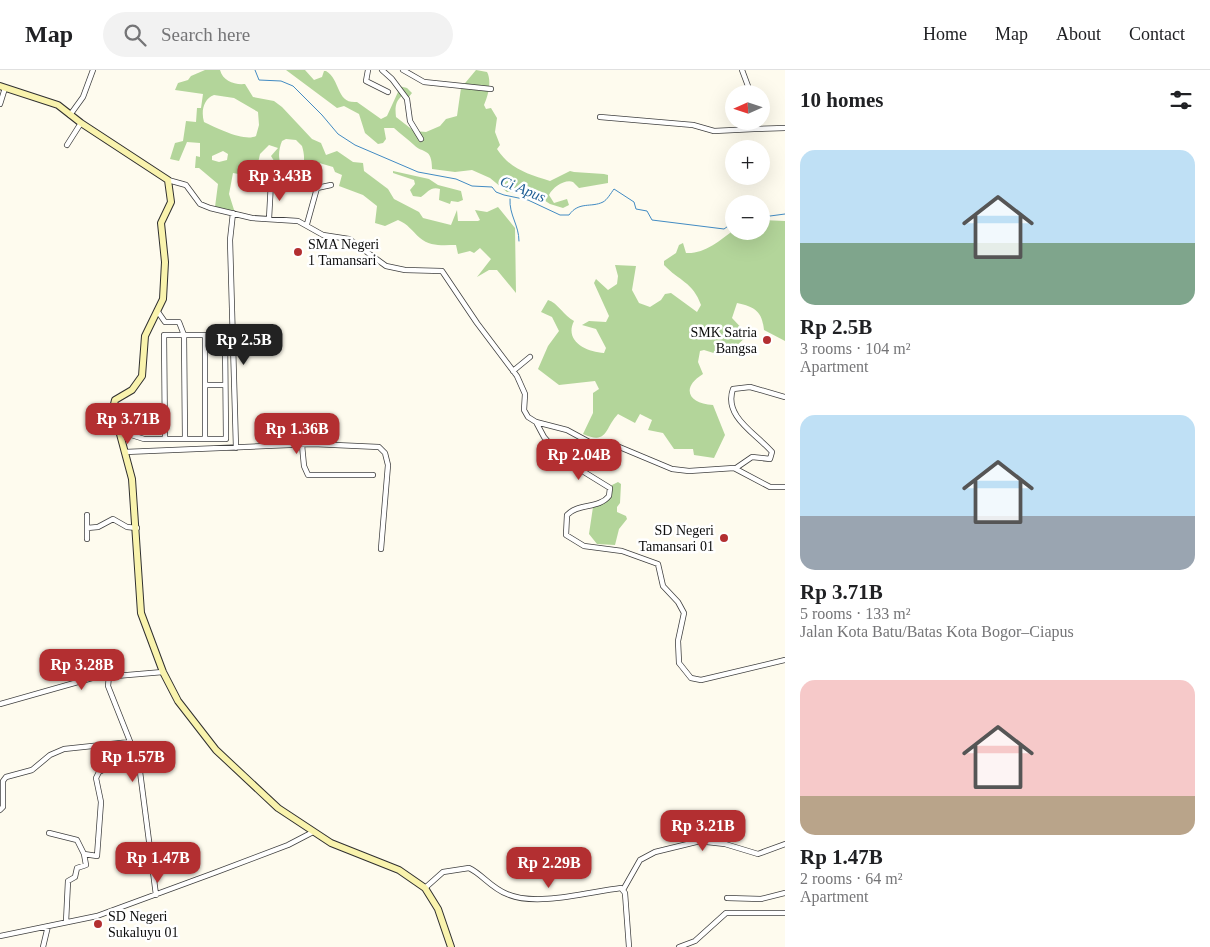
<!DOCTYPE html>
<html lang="en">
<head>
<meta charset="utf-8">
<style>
	body { margin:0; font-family:"Times New Roman",serif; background:#f2f2f2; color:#202124; height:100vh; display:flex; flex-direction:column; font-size:19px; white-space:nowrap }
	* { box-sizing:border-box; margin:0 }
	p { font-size:16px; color:#757577 }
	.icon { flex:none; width:28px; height:28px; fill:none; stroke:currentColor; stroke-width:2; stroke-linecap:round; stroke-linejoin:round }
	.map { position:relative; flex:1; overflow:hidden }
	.sheet { display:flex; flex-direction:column; background:#fff; width:425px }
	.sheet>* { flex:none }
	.needle { width:32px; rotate:267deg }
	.fabs { position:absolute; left:725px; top:15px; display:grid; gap:10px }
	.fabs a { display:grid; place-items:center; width:45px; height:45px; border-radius:50%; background:#fff; box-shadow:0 5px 20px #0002; font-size:25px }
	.price { position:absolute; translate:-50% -42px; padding:0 11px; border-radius:10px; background:#b32f31; color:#fff; font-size:16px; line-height:32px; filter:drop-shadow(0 1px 2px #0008) }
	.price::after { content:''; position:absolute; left:50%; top:30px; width:15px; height:11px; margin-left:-8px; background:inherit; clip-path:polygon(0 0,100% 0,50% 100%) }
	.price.selected { background:#222; color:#fff }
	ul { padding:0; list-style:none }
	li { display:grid; align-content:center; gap:10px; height:265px; padding:0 15px }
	li span { display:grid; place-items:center; height:155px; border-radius:15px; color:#555 }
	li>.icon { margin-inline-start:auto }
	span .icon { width:90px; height:90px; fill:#fffc; stroke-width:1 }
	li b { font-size:21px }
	h2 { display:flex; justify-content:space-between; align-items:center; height:60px; padding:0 15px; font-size:21px }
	header { display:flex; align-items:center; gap:30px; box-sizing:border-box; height:70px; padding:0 25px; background:#fff; border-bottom:1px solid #e0e0e0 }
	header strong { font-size:24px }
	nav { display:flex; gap:28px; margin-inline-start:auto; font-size:18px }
	.search { width:350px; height:45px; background:#f2f2f2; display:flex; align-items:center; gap:12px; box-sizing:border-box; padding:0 18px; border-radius:28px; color:#757577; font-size:19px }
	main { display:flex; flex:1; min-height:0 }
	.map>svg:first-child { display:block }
	.forest { fill:#b3d59a; fill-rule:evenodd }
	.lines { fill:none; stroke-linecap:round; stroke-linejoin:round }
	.stream { stroke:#428bc3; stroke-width:1 }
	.minor-casing { stroke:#404040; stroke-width:6 }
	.secondary-casing { stroke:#2f2f2f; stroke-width:8 }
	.minor { stroke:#fff; stroke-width:4.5 }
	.secondary { stroke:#f9f3ad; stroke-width:6 }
	.poi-dot { fill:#b32f31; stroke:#fff; stroke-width:2 }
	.labels { text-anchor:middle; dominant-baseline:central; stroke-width:5; stroke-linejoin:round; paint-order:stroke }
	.poi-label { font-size:14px; fill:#0d0d0d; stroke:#fff; text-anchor:start }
	.water-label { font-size:15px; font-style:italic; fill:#1f5e95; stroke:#fff }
</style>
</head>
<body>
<header>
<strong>Map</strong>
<div class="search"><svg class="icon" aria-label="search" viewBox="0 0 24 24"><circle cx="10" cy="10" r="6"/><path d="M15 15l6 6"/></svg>Search here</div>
<nav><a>Home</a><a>Map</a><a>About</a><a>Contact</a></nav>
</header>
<main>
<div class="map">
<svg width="785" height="877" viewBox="0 0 785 877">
	<rect width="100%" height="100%" fill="#fefbee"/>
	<!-- forest -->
	<path class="forest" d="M205,0H220C223,11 234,15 245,14L253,27L274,31L282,37L312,69L321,73L326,85L337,81L353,92L363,93L364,101L388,119L394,129L419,142L423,148L451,155L457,140L458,151H478L480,150L475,140L487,142L498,137L515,158L516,223L497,200H489L477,207L491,189L480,178L474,183L470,181L458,184L456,175C444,175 430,177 420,168C412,161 408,154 398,150L385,156L375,153L377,136L363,125L339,116L342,105L335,102L333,97L316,92L312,107H308L305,119L274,109L276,94L271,86L278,78L269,75L260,84L255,107L233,103L229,124L235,143L215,137L218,114L199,98H195L196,86L200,87V73L187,72L179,91L170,89L175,73L183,71L186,51L196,52L197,38H201L203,24L175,20L178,13L188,10L191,6ZM214,25L234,28L258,42L259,55L256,66C245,72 216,58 204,52C201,42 203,29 214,25ZM286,69L296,70L302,76C305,86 306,97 296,104L286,101C277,93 278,81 282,71ZM223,81L228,84L227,90L219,92L212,90V86Z
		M286,0H305L314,10L322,7L324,1H326C341,10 336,34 357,32L381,49L387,46L398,22L395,15L407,18L412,23L408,28L403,25C395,31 395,38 396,47L414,61L426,62L440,56L446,49L457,46L461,18L476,0L487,2C492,11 488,26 484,35L486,39L491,38L497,48L495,62L500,75L497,79C510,99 528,104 550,111L570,101L574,102L604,104L608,105V113L579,118L573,112C565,109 553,117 549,125L554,133L567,129L569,135L563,138L550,134L533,123L507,122L490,108L472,100L455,102L432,99C432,77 423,84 414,75C408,69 400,64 394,58H384L386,69L383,73L378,74L365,63L359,44L344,36L337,38Z
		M393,101L429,109L438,115L461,121L463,130L458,132L451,131L450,134L439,130L440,119C431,116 428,122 421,127L413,126L410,120L415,114L414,110L393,103Z
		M761,150L785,151V271L764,260C762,241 755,237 737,233L732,248L748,265L733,279L720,285L704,280L700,281L698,292L703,304C680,318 689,334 713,335L725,365L714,388L694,385L693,379H674L663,363L648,360L652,350L640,344L635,353L618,344C604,359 608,375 583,364L593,343V323L599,319L595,311L559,315L538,299L548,276L559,261L552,247L541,242L548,230C558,233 564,246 574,251C564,271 586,282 604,283L606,278L596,259L582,255L589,251L606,252L609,246L594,213L596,209L608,220L617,214L618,206L615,195L636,196L632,220L639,233L650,237L661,230L665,224L671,223L697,242L701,235C693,212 679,211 664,195V191L676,183L679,175L683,173L686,183C705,184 719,171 734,160L761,161Z
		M618,412L621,414L620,433L617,437V442L626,446L627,449L619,459L615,475L597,474L589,464L593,437L611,425L612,415Z"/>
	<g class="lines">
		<!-- stream -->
		<path class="stream" d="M255,0L259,10L281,11L293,16L322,45L338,64L355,75L418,102L456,109L472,116L492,117L496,122L504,125L528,130L560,145H569C579,131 591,138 603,132C607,130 611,123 614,119L634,132L636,139L647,141L652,150L724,159L734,152
			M510,129C509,145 519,155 519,171
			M761,144L770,146L785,144"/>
		<!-- minor casing -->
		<g class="minor-casing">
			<path id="minor" d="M368,0L366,11L388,22
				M382,0L392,9L407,29L410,51L421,69
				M403,0L424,12L491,19
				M742,0L751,24
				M0,34L5,18
				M70,45L83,27L93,0
				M600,47L693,55L714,61L754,59
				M755,51L754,59L785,58
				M67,75L81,53
				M168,110L186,115L200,134L210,138L252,148L298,151L323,165L349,169L386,196L405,200L442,201L477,253L517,306L525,324L524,340L528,347L536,352L567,360L591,373L617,376L672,399L689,401L734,398L770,417H785
				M233,143L230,170L236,378
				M269,149L271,112
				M307,154L317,118L331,115
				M158,242L165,252H179L184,265L185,369
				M513,301L530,287
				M205,315H225
				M536,352L544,367L563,389L610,418L609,426C599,439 578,433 567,445L566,465L584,476L622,481L658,494L663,516L678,532L684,543L678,571L679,593L691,608L701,610L785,590
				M119,361L144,369H226L225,268
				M165,369L164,265H205V369
				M302,375L304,396L308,405H373
				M125,382L313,374L379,377L385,383L388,395L381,479
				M736,398L752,387L770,389L772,382C757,364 723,347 733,319L750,317L785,327
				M87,445V469
				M87,458L98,457L113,449L127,457L137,458
				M109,606L108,616L139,694L156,825
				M0,634L92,608L163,602
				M0,740L3,737V711L6,707L32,700L50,685L64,679L130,672
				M49,763L77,770L84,784
				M425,818L443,802L469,798C482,804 491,818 507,824C536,837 588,822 621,818L625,823L629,877
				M623,820L640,790L655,782L696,772H707L725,774L758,784L785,774
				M727,828L761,829L785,823
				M66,852L68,811L75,807L77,798L86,795L84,784L97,786L101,732L96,708L99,702L110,696V675
				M0,866L97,846L214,803L288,775L313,762
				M43,877L48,856
				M679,877L695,871L726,843H785"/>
		</g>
		<!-- secondary casing -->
		<g class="secondary-casing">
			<path id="secondary" d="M0,16L58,35L81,53L168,110L171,132L161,153L165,192L163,229L145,266L142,306L132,320L115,330L113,338L132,409L141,543L163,602L178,631L216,680L278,738L331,773L399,800L425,818L438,839L451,877"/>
		</g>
		<!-- minor -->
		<use href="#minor" class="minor"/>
		<!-- secondary -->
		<use href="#secondary" class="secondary"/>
	</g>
	<!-- markers -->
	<g class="poi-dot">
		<circle cx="298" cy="182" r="5"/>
		<circle cx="767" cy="270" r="5"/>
		<circle cx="724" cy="468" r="5"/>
		<circle cx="98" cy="854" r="5"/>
	</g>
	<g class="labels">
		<!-- poi labels -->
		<g class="poi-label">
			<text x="308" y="174">SMA Negeri<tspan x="308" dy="16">1 Tamansari</tspan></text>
			<text x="757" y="262" text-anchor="end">SMK Satria<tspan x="757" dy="16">Bangsa</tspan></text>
			<text x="714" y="460" text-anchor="end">SD Negeri<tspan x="714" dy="16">Tamansari 01</tspan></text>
			<text x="108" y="846">SD Negeri<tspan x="108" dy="16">Sukaluyu 01</tspan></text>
		</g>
		<!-- water labels -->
		<g class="water-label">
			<text transform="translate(523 119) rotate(22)">Ci Apus</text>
		</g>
	</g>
</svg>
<div class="fabs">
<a><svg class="needle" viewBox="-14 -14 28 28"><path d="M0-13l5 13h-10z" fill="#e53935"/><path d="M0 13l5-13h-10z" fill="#757577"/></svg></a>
<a>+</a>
<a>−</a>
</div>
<b class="price" style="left:280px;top:132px">Rp 3.43B</b>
<b class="price selected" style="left:244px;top:296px">Rp 2.5B</b>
<b class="price" style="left:128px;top:375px">Rp 3.71B</b>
<b class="price" style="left:297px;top:385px">Rp 1.36B</b>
<b class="price" style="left:579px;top:411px">Rp 2.04B</b>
<b class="price" style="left:82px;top:621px">Rp 3.28B</b>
<b class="price" style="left:133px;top:713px">Rp 1.57B</b>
<b class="price" style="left:703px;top:782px">Rp 3.21B</b>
<b class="price" style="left:158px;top:814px">Rp 1.47B</b>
<b class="price" style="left:549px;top:819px">Rp 2.29B</b>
</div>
<section class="sheet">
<h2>10 homes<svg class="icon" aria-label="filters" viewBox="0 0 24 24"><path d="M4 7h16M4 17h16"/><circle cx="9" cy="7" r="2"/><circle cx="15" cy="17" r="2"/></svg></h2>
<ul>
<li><span style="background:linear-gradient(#bfe0f5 60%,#7fa58c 0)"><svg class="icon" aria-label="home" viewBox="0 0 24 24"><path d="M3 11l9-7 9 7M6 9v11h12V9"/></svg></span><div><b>Rp 2.5B</b><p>3 rooms · 104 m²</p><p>Apartment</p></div></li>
<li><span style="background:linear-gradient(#bfe0f5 65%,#9aa5b1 0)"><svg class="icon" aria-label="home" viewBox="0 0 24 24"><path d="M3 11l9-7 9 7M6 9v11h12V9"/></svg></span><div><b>Rp 3.71B</b><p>5 rooms · 133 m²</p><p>Jalan Kota Batu/Batas Kota Bogor–Ciapus</p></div></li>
<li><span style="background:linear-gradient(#f6c9c9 75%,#b9a48a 0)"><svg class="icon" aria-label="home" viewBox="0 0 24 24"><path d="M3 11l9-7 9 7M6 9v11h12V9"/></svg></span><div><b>Rp 1.47B</b><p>2 rooms · 64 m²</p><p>Apartment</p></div></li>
</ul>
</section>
</main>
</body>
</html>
